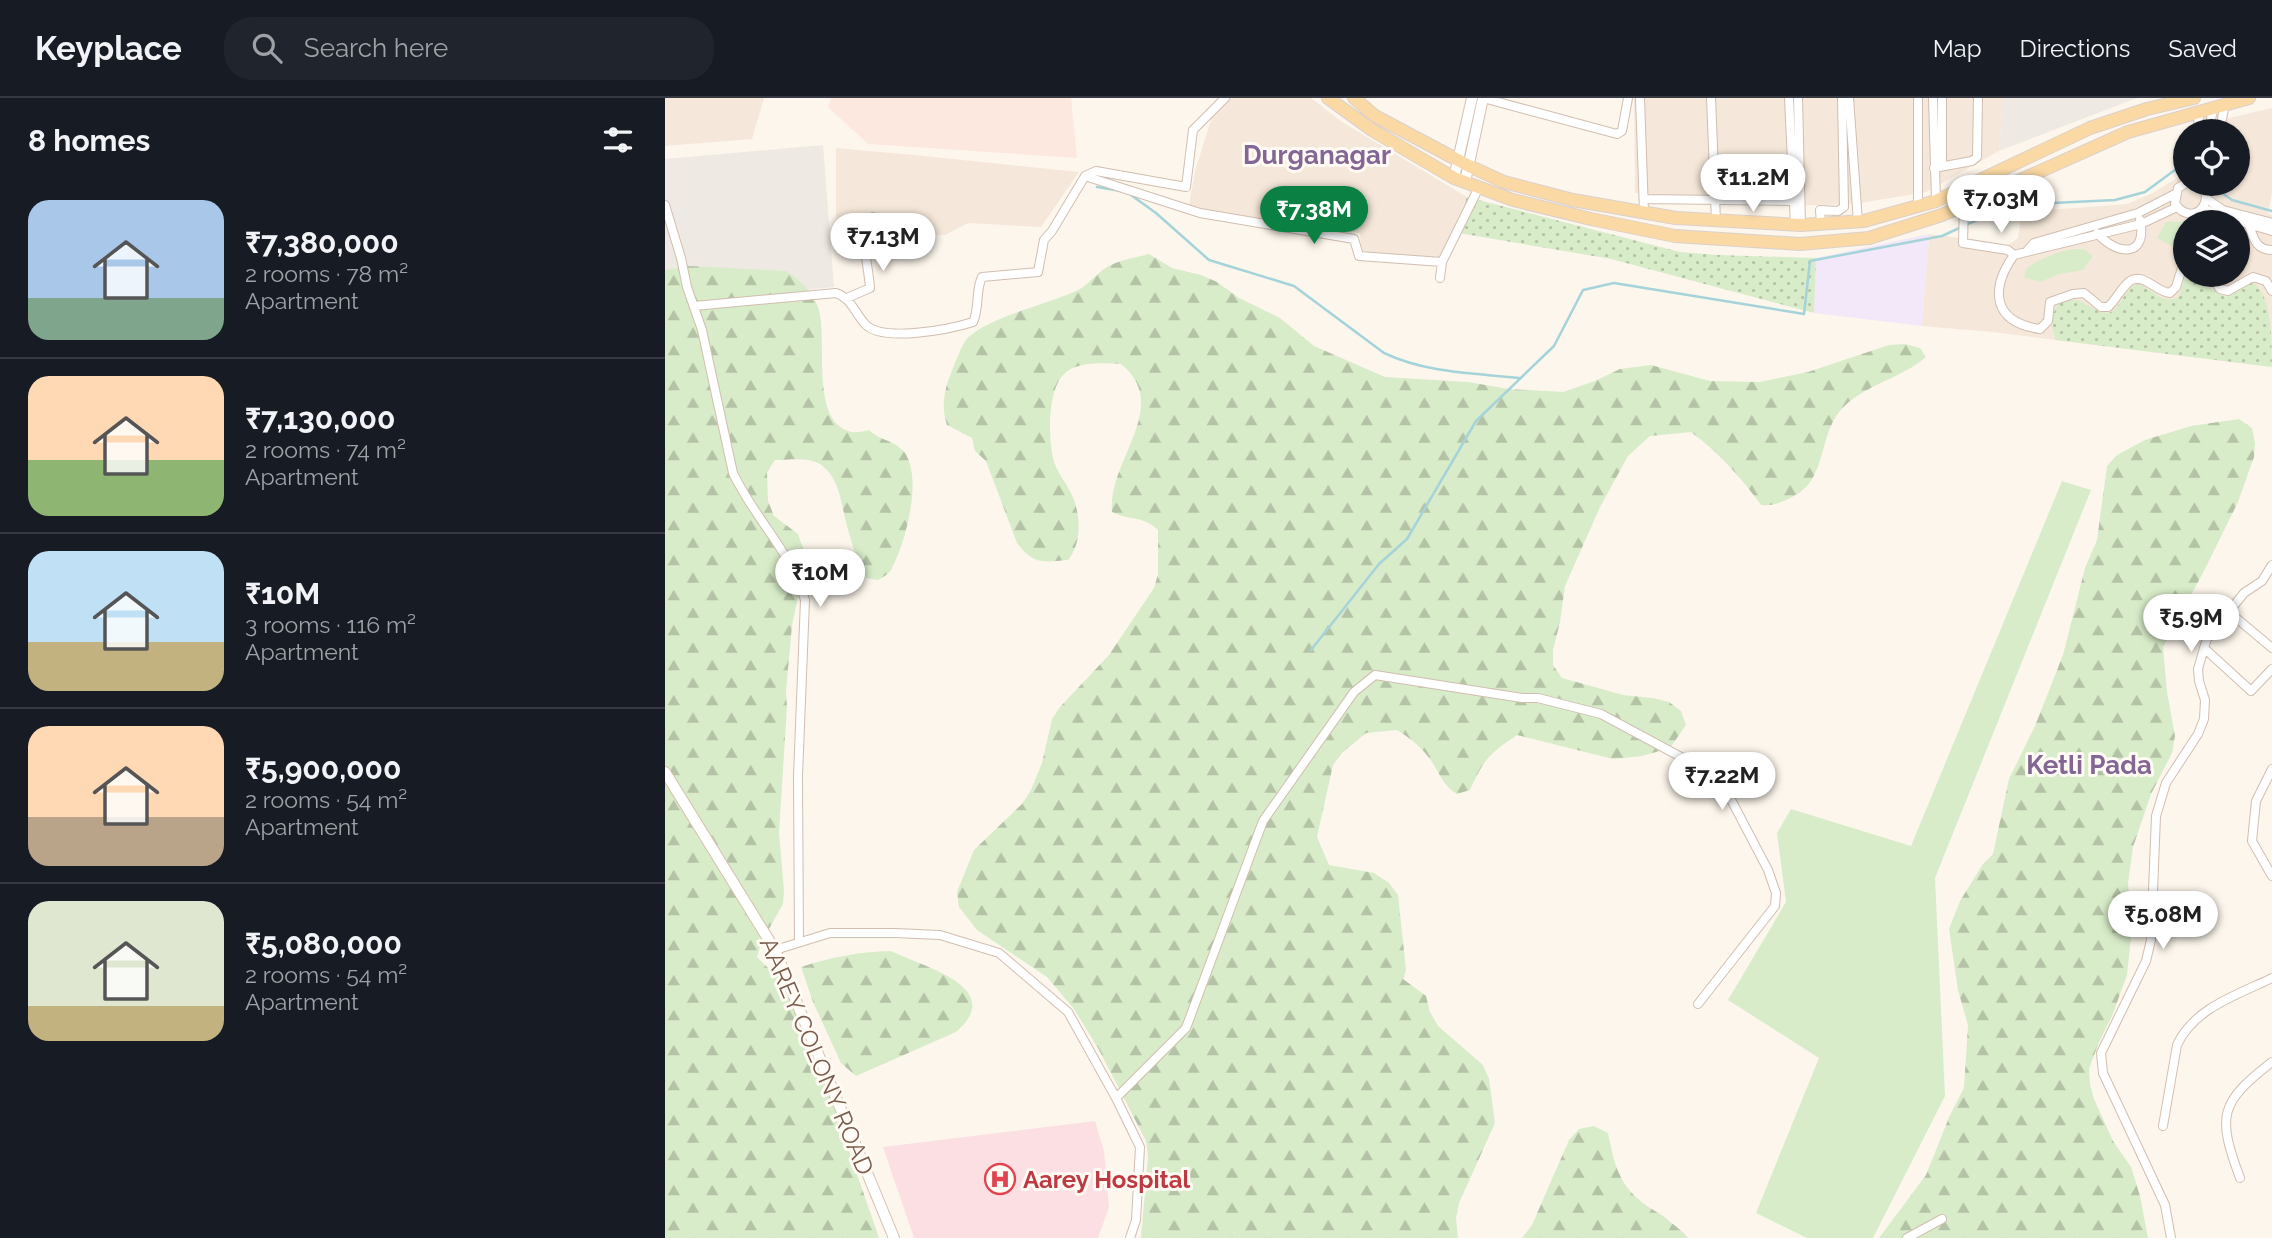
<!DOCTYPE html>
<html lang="en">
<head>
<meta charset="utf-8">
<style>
	body { margin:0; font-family:Raleway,sans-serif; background:#20242c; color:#f1f3f6; height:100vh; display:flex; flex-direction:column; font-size:26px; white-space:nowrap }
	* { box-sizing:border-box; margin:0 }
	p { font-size:23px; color:#9ea1a6 }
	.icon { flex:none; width:38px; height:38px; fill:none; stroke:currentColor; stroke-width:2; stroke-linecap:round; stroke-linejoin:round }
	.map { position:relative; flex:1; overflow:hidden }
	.sheet { display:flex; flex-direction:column; background:#171b24; width:665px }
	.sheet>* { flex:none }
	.fabs { position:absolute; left:1508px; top:21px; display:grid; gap:14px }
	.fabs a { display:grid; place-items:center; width:77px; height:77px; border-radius:50%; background:#171b24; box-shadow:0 2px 5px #0004; font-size:35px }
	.price { position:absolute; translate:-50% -60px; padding:0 16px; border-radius:24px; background:#fff; color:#222; font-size:23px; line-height:46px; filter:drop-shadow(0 2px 4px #0008) }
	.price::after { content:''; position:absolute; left:50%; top:42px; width:21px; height:16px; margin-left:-10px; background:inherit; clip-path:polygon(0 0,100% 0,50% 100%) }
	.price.selected { background:#0b8043; color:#fff }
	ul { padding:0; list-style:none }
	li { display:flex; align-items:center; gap:21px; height:175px; padding:0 28px }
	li+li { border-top:2px solid #363941 }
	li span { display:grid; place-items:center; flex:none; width:196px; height:140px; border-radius:21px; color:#555 }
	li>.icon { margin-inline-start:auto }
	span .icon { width:84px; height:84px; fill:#fffc; stroke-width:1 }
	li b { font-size:30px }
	h2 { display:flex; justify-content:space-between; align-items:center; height:84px; padding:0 28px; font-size:30px }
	header { display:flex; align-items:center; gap:42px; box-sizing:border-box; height:98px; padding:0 35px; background:#171b24; border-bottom:2px solid #363941 }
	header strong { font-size:33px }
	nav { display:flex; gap:38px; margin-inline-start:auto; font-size:24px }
	.search { width:490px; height:63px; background:#20242c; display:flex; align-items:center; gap:18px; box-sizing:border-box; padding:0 24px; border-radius:28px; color:#9ea1a6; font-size:26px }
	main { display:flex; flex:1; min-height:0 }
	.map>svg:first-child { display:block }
	.residential { fill:#f5e8da; fill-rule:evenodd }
	.commercial { fill:#fde8e0 }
	.industrial { fill:#efe9e4 }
	.education { fill:#f3e8fa }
	.medical { fill:#fbdfe3 }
	.grass { fill:#d8ecc9 }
	.forest { fill:url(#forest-firs) }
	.park { fill:url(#park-dots) }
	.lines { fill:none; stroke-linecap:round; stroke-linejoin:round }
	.stream { stroke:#a5d3da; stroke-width:2.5 }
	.minor-casing { stroke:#d1beb0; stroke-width:10 }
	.secondary-casing { stroke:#d6c0b0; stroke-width:12 }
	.primary-casing { stroke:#dad1cd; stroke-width:14 }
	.minor { stroke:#fff; stroke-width:8 }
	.secondary { stroke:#fff; stroke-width:10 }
	.primary { stroke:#fbd9a5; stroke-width:12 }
	.labels { text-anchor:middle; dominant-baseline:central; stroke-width:6; stroke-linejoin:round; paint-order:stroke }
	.street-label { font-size:24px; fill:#7a5c4d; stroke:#fffaf3 }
	.health-label { font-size:24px; font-weight:bold; fill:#be3a42; stroke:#fffaf3; text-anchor:start }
	.neighbourhood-label { font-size:26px; font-weight:bold; fill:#846695; stroke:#fffaf3 }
</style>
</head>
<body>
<header>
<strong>Keyplace</strong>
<div class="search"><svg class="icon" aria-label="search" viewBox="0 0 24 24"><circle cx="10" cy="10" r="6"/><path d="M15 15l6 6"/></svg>Search here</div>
<nav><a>Map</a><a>Directions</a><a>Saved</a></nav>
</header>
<main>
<section class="sheet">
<h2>8 homes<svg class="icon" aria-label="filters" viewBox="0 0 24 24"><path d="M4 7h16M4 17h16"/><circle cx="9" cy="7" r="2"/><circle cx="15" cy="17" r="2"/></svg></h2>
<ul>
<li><span style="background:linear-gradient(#a9c7e8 70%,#7fa58c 0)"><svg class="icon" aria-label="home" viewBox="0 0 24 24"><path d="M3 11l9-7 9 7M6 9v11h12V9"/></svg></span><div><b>₹7,380,000</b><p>2 rooms · 78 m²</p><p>Apartment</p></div></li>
<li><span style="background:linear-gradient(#ffd9b3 60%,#8fb573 0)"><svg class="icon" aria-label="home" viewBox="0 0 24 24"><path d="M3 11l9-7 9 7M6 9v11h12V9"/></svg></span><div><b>₹7,130,000</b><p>2 rooms · 74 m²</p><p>Apartment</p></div></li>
<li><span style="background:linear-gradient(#bfe0f5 65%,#c2b280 0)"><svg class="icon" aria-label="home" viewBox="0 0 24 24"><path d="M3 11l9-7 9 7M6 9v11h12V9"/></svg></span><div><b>₹10M</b><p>3 rooms · 116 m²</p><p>Apartment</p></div></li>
<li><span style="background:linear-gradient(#ffd9b3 65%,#b9a48a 0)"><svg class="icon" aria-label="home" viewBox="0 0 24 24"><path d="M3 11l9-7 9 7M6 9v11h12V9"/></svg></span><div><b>₹5,900,000</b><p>2 rooms · 54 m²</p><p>Apartment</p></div></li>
<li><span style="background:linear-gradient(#dfe7d0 75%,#c2b280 0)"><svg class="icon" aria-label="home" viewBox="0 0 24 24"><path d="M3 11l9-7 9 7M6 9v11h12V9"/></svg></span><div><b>₹5,080,000</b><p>2 rooms · 54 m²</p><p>Apartment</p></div></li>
</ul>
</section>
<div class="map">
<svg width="1607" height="1140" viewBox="0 0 1607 1140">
	<defs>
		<pattern id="forest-firs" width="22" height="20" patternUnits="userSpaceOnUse" patternTransform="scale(1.75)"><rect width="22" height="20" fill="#d8ecc9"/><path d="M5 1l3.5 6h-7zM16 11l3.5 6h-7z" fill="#b4c2a5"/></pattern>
		<pattern id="park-dots" width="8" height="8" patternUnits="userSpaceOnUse" patternTransform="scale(1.75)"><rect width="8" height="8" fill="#d8ecc9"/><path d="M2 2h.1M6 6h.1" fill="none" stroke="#b4c2a5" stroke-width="1.8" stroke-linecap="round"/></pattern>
	</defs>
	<rect width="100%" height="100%" fill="#fdf6ec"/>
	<!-- residential -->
	<path class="residential" d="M0,0H99L87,41L0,48Z
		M563,0H646L677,24L802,99L776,161L696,153L695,135L523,113L530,73L547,19Z
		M969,0H1338L1334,53L1261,94L1190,106L1114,108L970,95Z
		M1607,10V95L1603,115L1607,117V269L1327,234L1257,228L1264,136L1327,144L1337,151L1353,140L1357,114L1462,106L1488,95L1512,80L1518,72L1521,56V86H1573V33H1525L1526,29ZM1521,124H1573V177H1521Z
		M171,50L249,57L414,74L376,129L303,125L280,137L171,136Z"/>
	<!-- commercial -->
	<path class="commercial" d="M166,0H406L412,60L203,46L163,9Z"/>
	<!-- industrial -->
	<path class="industrial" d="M1338,0H1472L1334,53Z
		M158,47L169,189L0,206V61Z"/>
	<!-- education -->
	<path class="education" d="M1264,136L1257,228L1149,215L1151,160Z"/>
	<!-- medical -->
	<path class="medical" d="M430,1023L439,1053L444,1109L433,1140H249L218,1049Z"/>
	<!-- grass -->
	<path class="grass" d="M1560,123L1561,124H1521V144L1507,148L1492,140L1501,124Z
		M1409,151H1419L1428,158L1418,172L1394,176L1375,184L1359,179L1361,171C1376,160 1391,154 1409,151Z
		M1397,383L1426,392L1270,780L1280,998L1208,1140H1142L1091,1115L1154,960L1063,902L1121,804L1112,735L1126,711L1246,748Z"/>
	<!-- forest -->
	<path class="forest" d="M484,156L507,170L536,177L552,184L574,200L615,220L649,248L720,279L803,284L844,291L898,294L930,283L955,271L986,267L1045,283L1095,284L1143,274L1224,247L1240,246L1255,250L1261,259C1236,281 1197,287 1175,313C1153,339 1162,383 1127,399C1115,405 1109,408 1096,407C1076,379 1054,355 1026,334L985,338L963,358L935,409L900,488L895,524L888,552V567L897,580L958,597L988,600L1004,604L1016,613L1021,627L1005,650L977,658L948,661L852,637C824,656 819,661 805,692L792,696C777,687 775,675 765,661C756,649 745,640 732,632L701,635L677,655L668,667L652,739L664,767L709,775L724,785L733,797L741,872L738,881L761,898L765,914L773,928L818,967L824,981L830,1025L794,1105L791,1120L793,1140H476L483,1059L481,1043L433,950L409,911L382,879L312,832L294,809L292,794L309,752L357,706L366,692L377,665L387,621L395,609L444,557L489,490L493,476V432C477,417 465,423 447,414C442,363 508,308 456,266C439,265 412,263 399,276C382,292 383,343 389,364C394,378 404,388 409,402C416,422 416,446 403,462C377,464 369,467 352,445L321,363L310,353L307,340L282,327C276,308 279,293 286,275C290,265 294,254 299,245C313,222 383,206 409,194C421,189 428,179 439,171C452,162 469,160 484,156Z
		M24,168L121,173C134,181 148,194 153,209C164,239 143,325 187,334C192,335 199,333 204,332C215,343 230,342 240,355C258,382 240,446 226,472C223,477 218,479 213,482L201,480C192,463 187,446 182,428C176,407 175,377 153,365C141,359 123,362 110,362L102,374L103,403L109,418L133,436L138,450L140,482L134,495L127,527L121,594L122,609L114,734L119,793L118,806L96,845L92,859L105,872L123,886L149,951L214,1140H0V172Z
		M1574,321L1587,330L1590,345L1589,359L1573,404L1540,471L1498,549L1502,594L1510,638L1507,655L1486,696L1468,749L1463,785L1467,830L1462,877L1447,918L1434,944L1424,971L1425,986L1429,1001L1448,1043L1466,1069L1475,1098L1483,1140H1214L1261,1077L1285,1017L1299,990L1303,927L1293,892L1284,831L1295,803L1318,766L1328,756L1344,681L1370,628L1398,557L1420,470L1432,442L1442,368L1452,357L1480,342L1526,328Z
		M226,853C258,869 343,889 291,934L191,978L176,965L148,904L136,869C166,859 194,854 226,853Z
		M929,1028L943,1035C948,1059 952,1082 971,1099C979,1107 989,1112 998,1118C1006,1125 1016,1131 1023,1140H857L867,1127L904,1042L914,1031Z"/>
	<!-- park -->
	<path class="park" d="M802,99L1015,154L1053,157L1151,160L1149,215L946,161L788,134Z
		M1521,176L1539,177C1544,189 1548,194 1561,199L1572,194L1584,184C1607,188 1607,244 1607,269L1391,242C1386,227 1385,218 1394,205C1399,203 1405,201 1410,202C1421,203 1435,219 1446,214C1455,210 1459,193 1471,186C1487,189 1496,208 1514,199Z"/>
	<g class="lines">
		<!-- stream -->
		<path class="stream" d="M1544,86L1567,102L1607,113
			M432,89L456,93
			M466,97L491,115L544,162L629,188L719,255C761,275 808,275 854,280
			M646,552L714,466L742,441L811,323L889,248L918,192L949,185L1139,216L1145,163L1277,138L1314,121L1366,106L1450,102L1480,94L1518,66L1521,69"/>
		<!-- minor casing -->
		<g class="minor-casing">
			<path id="minor" d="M818,0L952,36L957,33L963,0
				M975,0L979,114
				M1046,0L1051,123
				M1124,0L1130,127
				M1133,0L1136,127
				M1184,0L1193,124
				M1253,0V108
				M1268,0L1271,103
				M1277,0V68
				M1555,31L1560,6
				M1532,33L1535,13
				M1543,33L1549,9
				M1269,70L1307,63L1312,59L1313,0
				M420,78L535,115L689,141L694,158L777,164L814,89
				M1521,85L1513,90L1510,105C1520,123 1542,117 1541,96L1532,86
				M979,101L1128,103
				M1542,101L1558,112L1607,125
				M0,107L16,160L22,189L37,232L68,375C89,420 126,453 140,502L133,678L134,844
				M1299,107L1298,145L1343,152L1349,157
				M1512,109L1476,126L1349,157C1325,191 1327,224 1375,231L1383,223L1385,204L1408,196L1419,195L1436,209H1443C1451,202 1456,190 1465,183C1478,174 1491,194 1505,195L1511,189L1518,167H1521
				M1538,110L1559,119L1607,133
				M1585,123L1584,127C1589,141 1591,152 1607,152
				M1156,126L1155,112L1173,113L1179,109L1177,0
				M1432,135C1451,157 1483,161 1475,122
				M1361,154L1369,145L1473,115L1510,96
				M1546,177L1555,191L1563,193L1588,179L1601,183L1607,193
				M775,180L777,164
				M182,200L205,190C204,175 200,160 200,145C200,136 207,129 208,119
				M29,208L171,195C186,200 190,215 200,226C217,245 286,231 308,224C315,210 310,193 317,179L373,174L379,142L387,133L420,78L431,73L521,89L528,32L560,0
				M1607,467L1597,483L1579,495L1542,541L1539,550L1586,593L1607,571
				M1564,514L1607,550
				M1607,671L1591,703L1587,743L1607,778
				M110,852L165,835H230L275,837L334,855L403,914L451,1000L475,1049L471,1122L465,1140
				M451,1000L521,930L598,723L689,594L710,577L857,600H873L936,616L1044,674L1061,692L1103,772L1111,795L1110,808L1033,906
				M1498,1028L1512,947C1529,910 1572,897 1607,880
				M1575,1080C1552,1018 1554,1005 1607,964
				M1242,1140L1277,1121
				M1506,1140L1500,1107L1438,975L1436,955L1481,863L1486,842L1491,718L1501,685L1533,636L1539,621L1540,602L1534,583L1533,571L1539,550"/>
		</g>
		<!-- secondary casing -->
		<g class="secondary-casing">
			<path id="secondary" d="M789,80L807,0
				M800,84L818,0
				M0,674L110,852L229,1140"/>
		</g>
		<!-- primary casing -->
		<g class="primary-casing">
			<path id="primary" d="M663,0L707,32L789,80L848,102L926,121L1010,138L1135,146L1204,140L1277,117L1463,34L1584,0
				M689,0L710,18L804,68L839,84L908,102L1011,120L1136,127L1199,123L1271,103L1425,30L1482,11L1529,0"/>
		</g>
		<!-- minor -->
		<use href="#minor" class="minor"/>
		<!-- secondary -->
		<use href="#secondary" class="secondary"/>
		<!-- primary -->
		<use href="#primary" class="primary"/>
	</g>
	<!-- icons -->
	<defs>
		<g id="hospital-ring" transform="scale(1.575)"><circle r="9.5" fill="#fffaf3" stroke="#e0444e" stroke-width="1.5"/><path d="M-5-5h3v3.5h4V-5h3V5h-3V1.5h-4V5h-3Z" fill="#e0444e"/></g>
	</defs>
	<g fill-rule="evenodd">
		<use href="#hospital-ring" x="335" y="1081"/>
	</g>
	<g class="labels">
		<!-- street labels -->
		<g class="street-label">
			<text transform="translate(152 958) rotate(67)">AAREY COLONY ROAD</text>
		</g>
		<!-- health labels -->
		<g class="health-label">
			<text x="358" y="1081">Aarey Hospital</text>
		</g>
		<!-- neighbourhood labels -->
		<g class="neighbourhood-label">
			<text x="652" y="57">Durganagar</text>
			<text x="1424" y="667">Ketli Pada</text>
		</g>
	</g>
</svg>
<div class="fabs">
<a><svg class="icon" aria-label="locate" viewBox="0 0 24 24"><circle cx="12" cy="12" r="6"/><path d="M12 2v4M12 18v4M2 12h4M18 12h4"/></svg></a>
<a><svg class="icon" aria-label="layers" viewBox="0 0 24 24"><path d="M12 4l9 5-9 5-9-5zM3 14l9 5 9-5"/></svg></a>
</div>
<b class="price" style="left:1088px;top:116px">₹11.2M</b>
<b class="price" style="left:1336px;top:137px">₹7.03M</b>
<b class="price selected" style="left:649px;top:148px">₹7.38M</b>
<b class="price" style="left:218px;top:175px">₹7.13M</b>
<b class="price" style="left:155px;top:511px">₹10M</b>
<b class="price" style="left:1526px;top:556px">₹5.9M</b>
<b class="price" style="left:1057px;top:714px">₹7.22M</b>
<b class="price" style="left:1498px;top:853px">₹5.08M</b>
</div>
</main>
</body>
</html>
